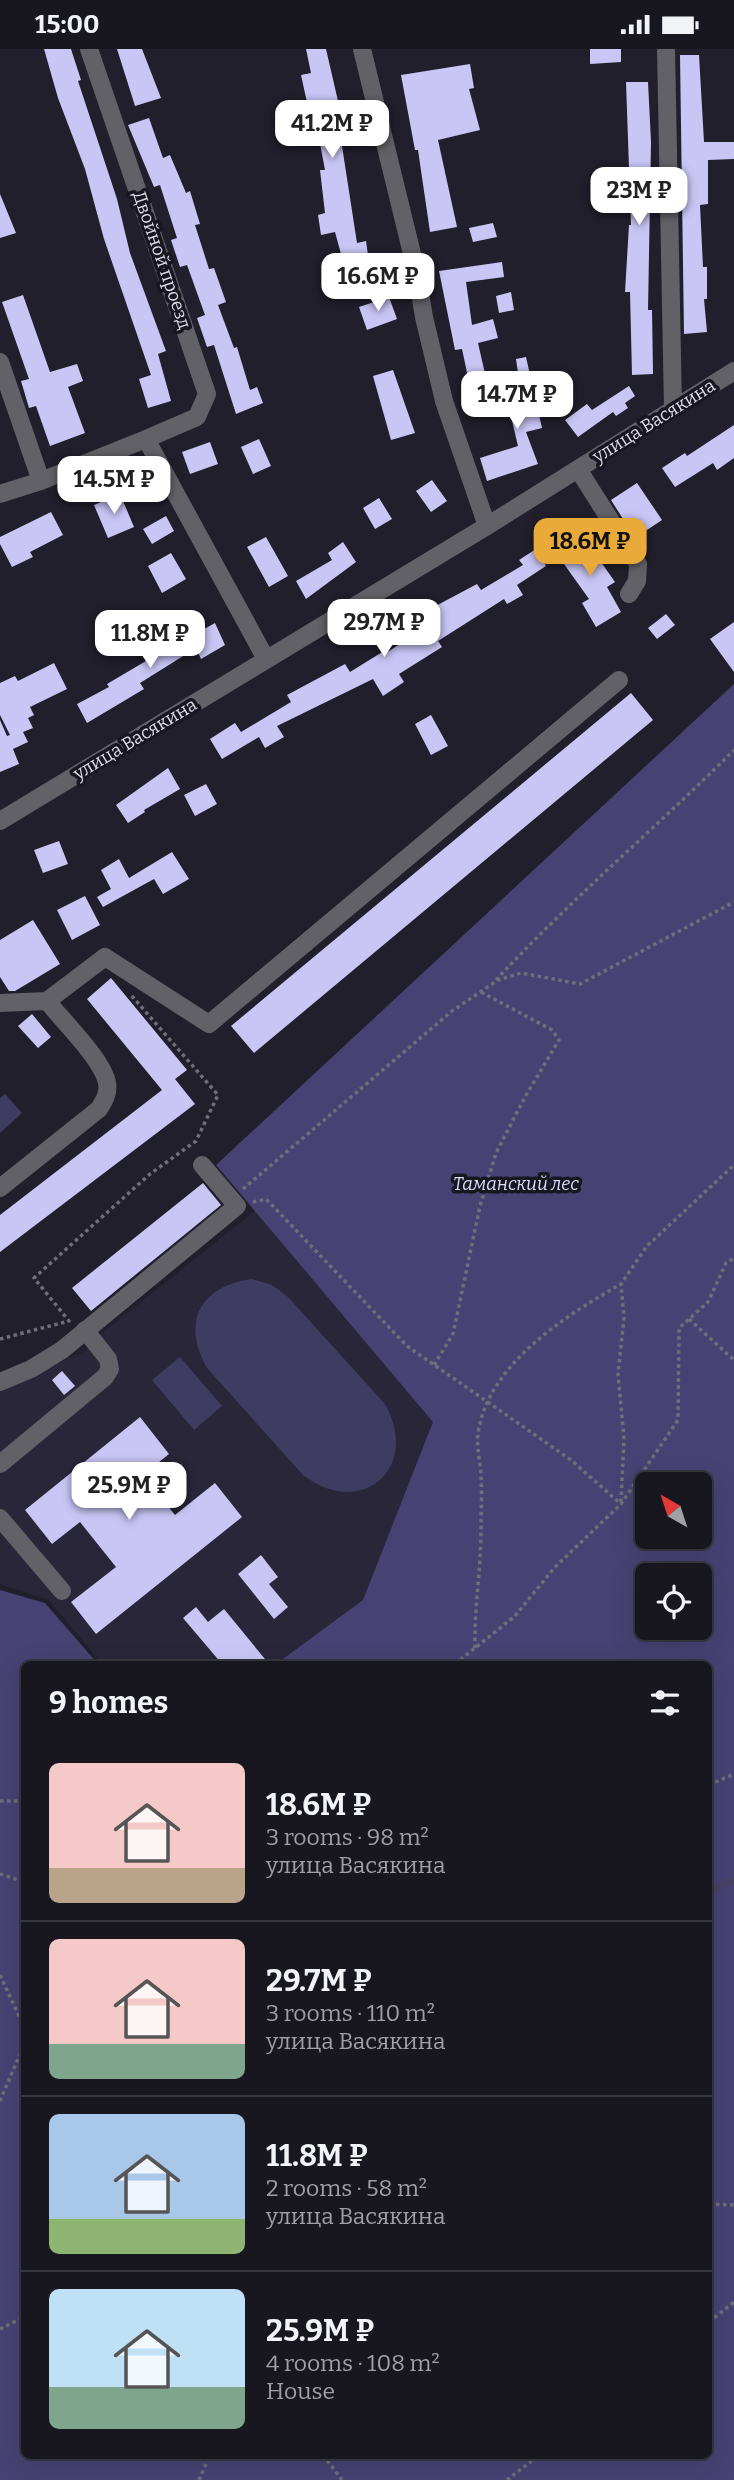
<!DOCTYPE html>
<html lang="en">
<head>
<meta charset="utf-8">
<style>
	body { margin:0; font-family:Bitter,serif; background:#212029; color:#f1f3f6; height:100vh; display:flex; flex-direction:column; font-size:26px; white-space:nowrap }
	* { box-sizing:border-box; margin:0 }
	p { font-size:23px; color:#9f9fa5 }
	.icon { flex:none; width:38px; height:38px; fill:none; stroke:currentColor; stroke-width:2; stroke-linecap:round; stroke-linejoin:round }
	.map { position:relative; flex:1; overflow:hidden }
	.panel { position:absolute; left:21px; top:1612px; width:691px; height:798px; display:flex; flex-direction:column; background:#181720; border-radius:10px; box-shadow:0 7px 28px #0002,0 0 0 2px #36363e }
	.panel>* { flex:none }
	.needle { width:46px; rotate:321deg }
	.buttons { position:absolute; left:635px; top:1423px; display:grid; gap:14px }
	.buttons a { display:grid; place-items:center; width:77px; height:77px; border-radius:10px; background:#181720; box-shadow:0 7px 28px #0002,0 0 0 2px #36363e; font-size:35px }
	.price { position:absolute; translate:-50% -60px; padding:0 16px; border-radius:14px; background:#fff; color:#222; font-size:23px; line-height:46px; filter:drop-shadow(0 2px 4px #0008) }
	.price::after { content:''; position:absolute; left:50%; top:42px; width:21px; height:16px; margin-left:-10px; background:inherit; clip-path:polygon(0 0,100% 0,50% 100%) }
	.price.current { background:#eaaa39; color:#111 }
	ul { padding:0; list-style:none }
	li { display:flex; align-items:center; gap:21px; height:175px; padding:0 28px }
	li+li { border-top:2px solid #36363e }
	li span { display:grid; place-items:center; flex:none; width:196px; height:140px; border-radius:10px; color:#555 }
	li>.icon { margin-inline-start:auto }
	span .icon { width:84px; height:84px; fill:#fffc; stroke-width:1 }
	li b { font-size:30px }
	h2 { display:flex; justify-content:space-between; align-items:center; height:84px; padding:0 28px; font-size:30px }
	.status { display:flex; justify-content:space-between; align-items:center; height:49px; padding:0 35px; background:#181720; direction:ltr }
	.status svg { height:19px; fill:currentColor }
	.map>svg:first-child { display:block }
	.built { fill:#282638 }
	.green { fill:#3f3c61 }
	.forest { fill:#474273; fill-rule:evenodd }
	.lines { fill:none; stroke-linecap:round; stroke-linejoin:round }
	.stream { stroke:#4a4261; stroke-width:5 }
	.building { fill:#c9c6f6 }
	.path { stroke:#6f6e79; stroke-width:3.5; stroke-dasharray:3.5 3.5; stroke-linecap:butt }
	.minor { stroke:#616167; stroke-width:18 }
	.labels { text-anchor:middle; dominant-baseline:central; stroke-width:7; stroke-linejoin:round; paint-order:stroke }
	.street-label { font-size:18px; fill:#dddde5; stroke:#171621 }
	.park-label { font-size:18px; font-style:italic; fill:#dddcfd; stroke:#171621 }
</style>
</head>
<body>
<div class="status"><b>15:00</b><svg viewBox="0 0 49 12"><path d="M0 12V9h3v3zM5 12V6h3v6zM10 12V3h3v9zM15 12V0h3v12zM26 1h20v11H26zM47 4h2v5h-2z"/></svg></div>
<div class="map">
<svg width="734" height="2431" viewBox="0 0 734 2431">
	<rect width="100%" height="100%" fill="#201f2b"/>
	<!-- built -->
	<path class="built" d="M256,1161L435,1373L365,1552L282,1615H102L49,1551L0,1535V1341L85,1302L102,1284Z"/>
	<!-- green -->
	<path class="green" d="M5,1045L22,1064L0,1084V1049Z
		M252,1230L272,1236L288,1248L385,1355C421,1419 362,1471 303,1426L207,1319C181,1273 200,1237 252,1230Z
		M180,1308L222,1357L194,1381L152,1331Z"/>
	<!-- forest -->
	<path class="forest" d="M734,635V2431H0V1541L45,1554L98,1615H24V2406H709V1615H276L363,1551L433,1373L216,1116ZM648,1435H700V1488H648ZM648,1526H700V1578H648Z"/>
	<g class="lines">
		<!-- stream -->
		<path class="stream" d="M709,1843L734,1831"/>
	</g>
	<!-- building -->
	<path class="building" d="M44,0H71L81,31L78,32L117,150L130,204L166,302L158,305L171,352L148,359L139,330L151,326L104,190L85,120L58,49Z
		M117,0H142L161,49L135,57Z
		M306,0H326L338,52L344,96L342,97L357,194L366,192L369,213L345,220L335,183L321,186L318,166L325,164L320,121H325L313,57L308,58L301,26L311,24Z
		M590,0H621V13L590,15Z
		M680,6H699L704,93H734V110L708,111V155L700,156L703,218H707V250H704L707,283L684,285Z
		M470,15L474,39L469,40L480,81L438,91L457,178L430,183L418,101H415L401,26Z
		M626,33H648L651,93L648,261H652L653,325L632,326L630,243H625L629,176H631Z
		M149,69L163,109L170,106L186,144L190,142L200,175L195,176L209,220L214,219L226,253L218,256L234,299L237,298L250,341L257,338L263,354L236,365L214,296L207,298L197,269L205,266L187,216L180,218L171,191L177,189L160,136L154,138L128,76Z
		M0,145L16,184L0,189Z
		M493,174L497,188L473,193L469,179Z
		M502,213L504,228L466,233L472,276L493,270L498,289L478,294L486,329L469,333L462,300L455,301L439,222Z
		M511,243L514,261L499,264L496,247Z
		M23,246L50,323L77,315L83,332L68,338L85,384L50,397L36,357L29,359L21,332L29,330L2,253Z
		M389,248L397,270L367,281L359,258Z
		M526,308L542,379L526,383L538,415L487,432L480,409L518,397L508,355L522,352L516,310Z
		M393,321L415,384L391,391L373,327Z
		M629,337L635,347L625,354L628,359L616,367L613,363L578,388L565,371L587,355L592,361Z
		M734,376V409L717,421L713,414L675,438L662,419L685,404L687,407Z
		M259,390L271,417L253,425L241,398Z
		M210,393L218,415L190,425L182,403Z
		M432,431L447,452L431,463L416,442Z
		M637,434L662,471L635,489L611,451Z
		M120,445L134,478L108,489L94,456Z
		M379,449L392,470L375,480L363,459Z
		M51,463L63,486L30,503L33,508L12,518L0,495V488Z
		M166,467L174,482L152,495L143,480Z
		M580,483L615,533L607,538L621,563L596,578L582,554L589,550L554,501Z
		M266,488L288,527L269,538L247,498Z
		M343,493L356,513L306,550L296,532L332,511L328,504Z
		M536,500L546,517L517,536L523,546L507,555L504,550L438,592L442,598L399,625L404,633L383,647L373,630L277,677L284,688L265,699L259,688L222,710L210,690L235,674L241,683L291,653L287,646L345,615L350,623L384,602L386,604L437,571L430,560L477,535L481,541L523,516L519,511Z
		M171,504L186,530L162,544L148,517Z
		M666,565L675,576L657,590L648,579Z
		M734,573V623L710,590Z
		M215,574L225,596L201,610L196,599L140,634L144,640L87,674L77,655L109,638L107,635L146,612L141,604L169,586L175,596Z
		M54,614L67,640L30,658L34,666L28,669L33,679L23,683L28,693L13,700L19,715L0,723V671L7,687L10,686L0,666V634L15,627L18,632Z
		M631,644L653,671L254,1004L231,977Z
		M431,666L448,697L431,706L415,675Z
		M168,719L180,740L144,761L145,763L128,774L116,756Z
		M206,735L217,755L195,767L184,746Z
		M59,792L68,815L43,824L34,801Z
		M172,803L189,830L163,845L154,830L103,858L97,848L111,840L101,821L119,810L129,829Z
		M85,847L100,876L72,891L57,861Z
		M33,871L60,915L15,942H9L0,928V891Z
		M111,929L187,1021L175,1030L195,1055L0,1203V1166L162,1041L87,950Z
		M32,965L51,988L38,999L18,977Z
		M203,1134L221,1156L91,1262L72,1239Z
		M62,1322L75,1337L64,1346L52,1331Z
		M140,1368L169,1405L143,1426L175,1466L215,1434L242,1468L96,1585L71,1553L116,1518L80,1473L52,1495L25,1461Z
		M261,1506L278,1528L269,1535L288,1558L274,1570L238,1525Z
		M196,1558L208,1573L224,1560L269,1615H222L183,1569Z"/>
	<g class="lines">
		<!-- path -->
		<path class="path" d="M496,931C571,850 656,779 734,701
			M243,1140L452,962L498,931L521,924L580,935L734,853
			M253,1153L266,1150L407,1297L571,1411L621,1455
			M689,1270L734,1311
			M0,1290L69,1272L34,1229L150,1125L196,1092L218,1046L131,946
			M434,1316L453,1285L480,1157L496,1104L525,1048L559,991L552,981L479,942
			M621,1453L624,1390L618,1325L624,1269L621,1235L647,1197L734,1116
			M475,1599C474,1559 481,1521 481,1481C481,1464 482,1445 481,1428C481,1414 476,1399 478,1385C487,1316 565,1267 621,1235
			M455,1615L515,1567L555,1518L621,1455L678,1371L679,1279L708,1253L726,1214L734,1209
			M709,1736L734,1725
			M0,1752H24
			M0,1825L24,1833
			M0,1926L24,1978
			M0,2052L24,1996
			M709,2155L734,2156
			M709,2273L734,2253
			M0,2280L24,2268
			M323,2406L342,2431
			M199,2431L210,2406
			M507,2431L539,2406"/>
		<!-- minor -->
		<path class="minor" d="M89,0L207,345L197,368L146,390L266,610
			M362,0L416,221L424,268L444,352L487,477
			M666,0L673,359
			M0,313L41,432
			M578,420L638,515L637,532L629,545
			M0,445L41,432L146,390
			M0,772L487,477L734,322
			M47,952L105,908L209,975L619,631
			M0,954L47,952
			M0,1139L99,1060C104,1052 109,1044 107,1034C103,1011 62,971 47,952
			M0,1333L31,1320L62,1301L237,1157L202,1116
			M0,1415L105,1328L110,1320L108,1310L85,1281
			M0,1469L62,1542"/>
	</g>
	<g class="labels">
		<!-- street labels -->
		<g class="street-label">
			<text transform="translate(162 211) rotate(71)">Двойной проезд</text>
			<text transform="translate(654 372) rotate(-32)">улица Васякина</text>
			<text transform="translate(135 690) rotate(-31)">улица Васякина</text>
		</g>
		<!-- park labels -->
		<g class="park-label">
			<text x="516" y="1135">Таманский лес</text>
		</g>
	</g>
</svg>
<div class="buttons">
<a><svg class="needle" viewBox="-14 -14 28 28"><path d="M0-13l5 13h-10z" fill="#e53935"/><path d="M0 13l5-13h-10z" fill="#9f9fa5"/></svg></a>
<a><svg class="icon" aria-label="locate" viewBox="0 0 24 24"><circle cx="12" cy="12" r="6"/><path d="M12 2v4M12 18v4M2 12h4M18 12h4"/></svg></a>
</div>
<b class="price" style="left:332px;top:111px">41.2M ₽</b>
<b class="price" style="left:639px;top:178px">23M ₽</b>
<b class="price" style="left:378px;top:264px">16.6M ₽</b>
<b class="price" style="left:517px;top:382px">14.7M ₽</b>
<b class="price" style="left:114px;top:467px">14.5M ₽</b>
<b class="price current" style="left:590px;top:529px">18.6M ₽</b>
<b class="price" style="left:384px;top:610px">29.7M ₽</b>
<b class="price" style="left:150px;top:621px">11.8M ₽</b>
<b class="price" style="left:129px;top:1473px">25.9M ₽</b>
<section class="panel">
<h2>9 homes<svg class="icon" aria-label="filters" viewBox="0 0 24 24"><path d="M4 7h16M4 17h16"/><circle cx="9" cy="7" r="2"/><circle cx="15" cy="17" r="2"/></svg></h2>
<ul>
<li><span style="background:linear-gradient(#f6c9c9 75%,#b9a48a 0)"><svg class="icon" aria-label="home" viewBox="0 0 24 24"><path d="M3 11l9-7 9 7M6 9v11h12V9"/></svg></span><div><b>18.6M ₽</b><p>3 rooms · 98 m²</p><p>улица Васякина</p></div></li>
<li><span style="background:linear-gradient(#f6c9c9 75%,#7fa58c 0)"><svg class="icon" aria-label="home" viewBox="0 0 24 24"><path d="M3 11l9-7 9 7M6 9v11h12V9"/></svg></span><div><b>29.7M ₽</b><p>3 rooms · 110 m²</p><p>улица Васякина</p></div></li>
<li><span style="background:linear-gradient(#a9c7e8 75%,#8fb573 0)"><svg class="icon" aria-label="home" viewBox="0 0 24 24"><path d="M3 11l9-7 9 7M6 9v11h12V9"/></svg></span><div><b>11.8M ₽</b><p>2 rooms · 58 m²</p><p>улица Васякина</p></div></li>
<li><span style="background:linear-gradient(#bfe0f5 70%,#7fa58c 0)"><svg class="icon" aria-label="home" viewBox="0 0 24 24"><path d="M3 11l9-7 9 7M6 9v11h12V9"/></svg></span><div><b>25.9M ₽</b><p>4 rooms · 108 m²</p><p>House</p></div></li>
</ul>
</section>
</div>
</body>
</html>
